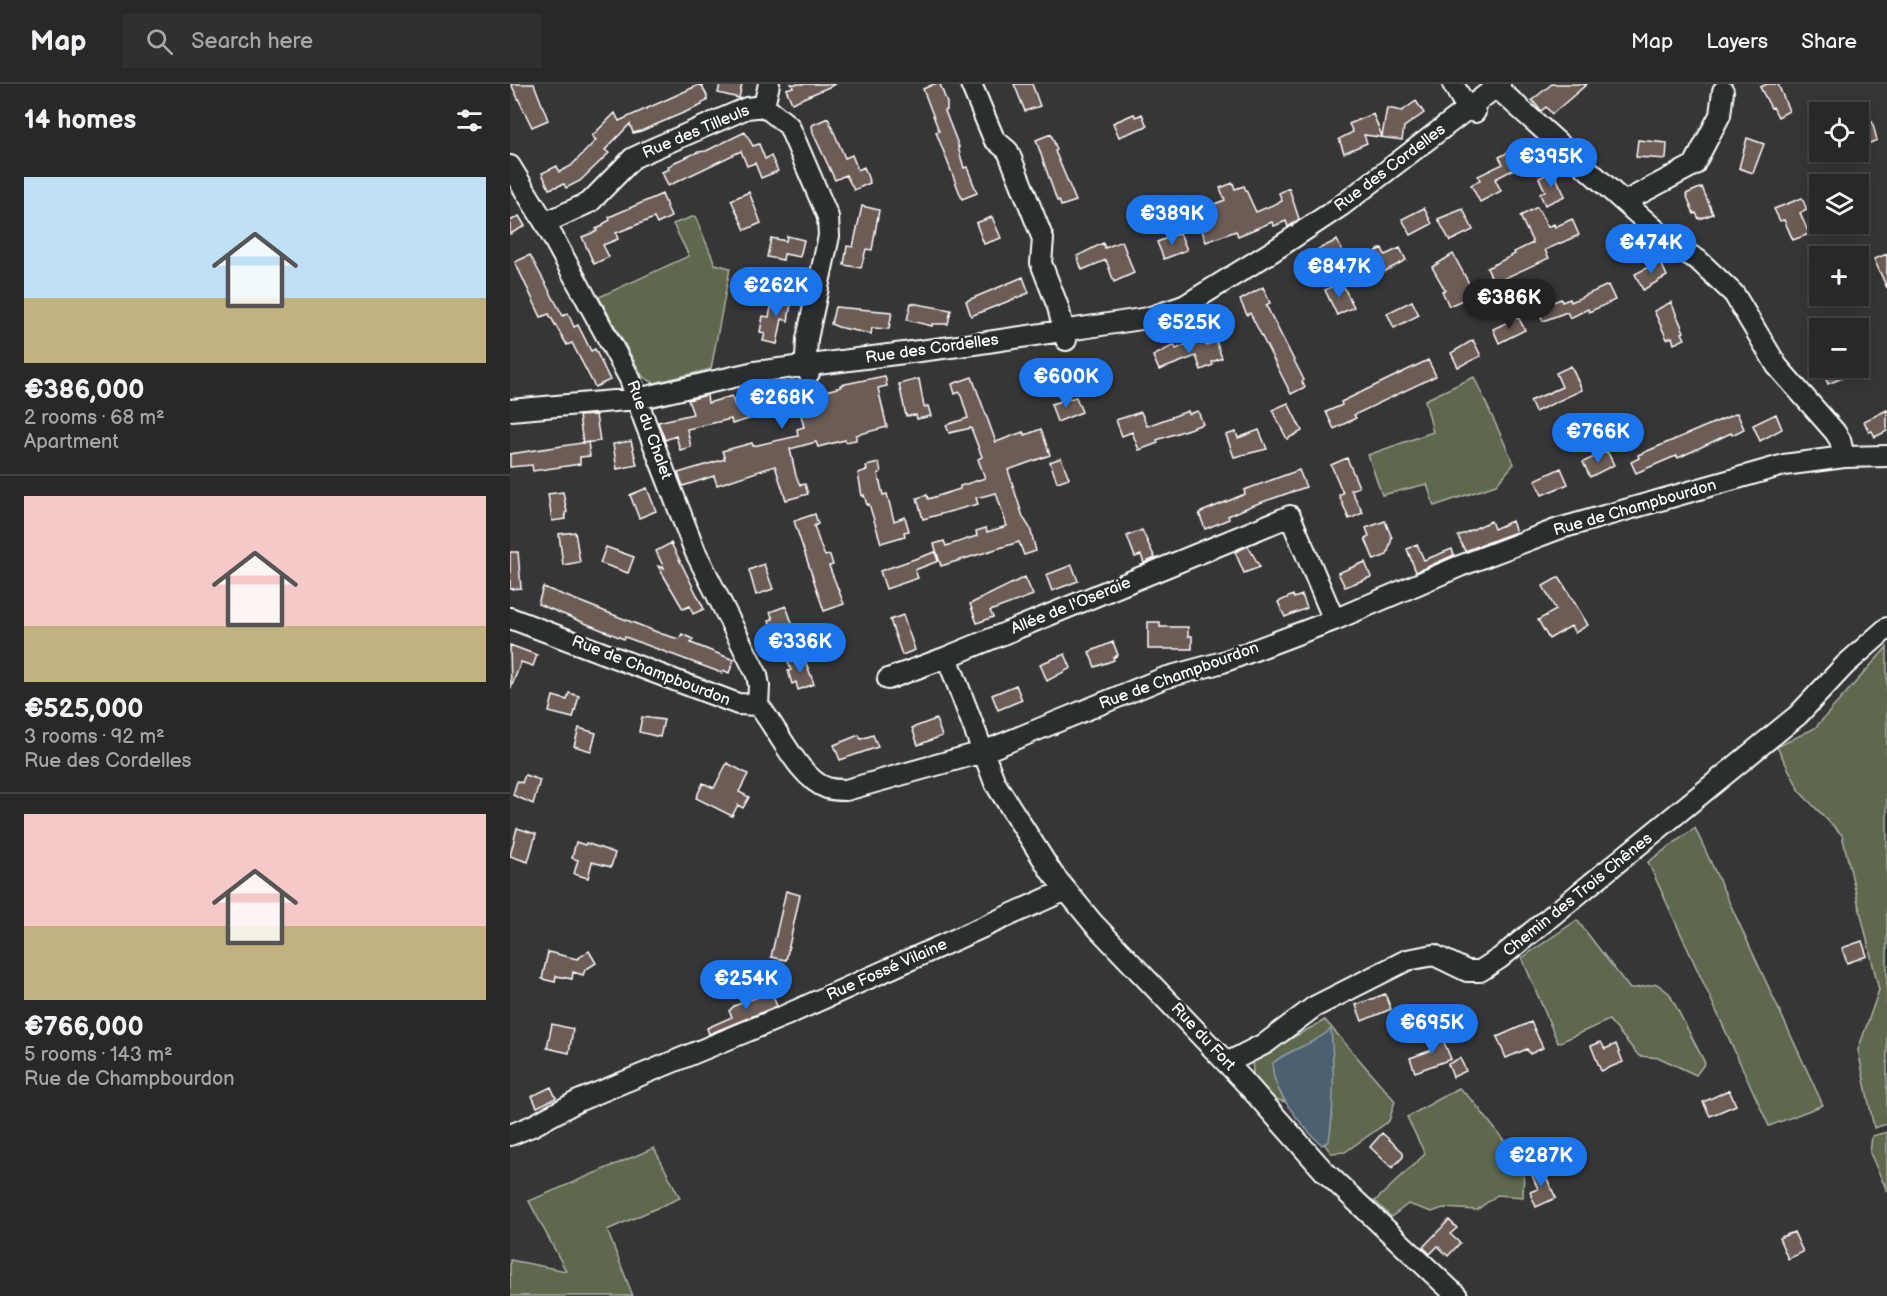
<!DOCTYPE html>
<html lang="en">
<head>
<meta charset="utf-8">
<style>
	body { margin:0; font-family:"Balsamiq Sans",sans-serif; background:#313030; color:#f1f3f6; height:100vh; display:flex; flex-direction:column; font-size:22px; white-space:nowrap }
	* { box-sizing:border-box; margin:0 }
	p { font-size:20px; color:#a5a6a8 }
	.icon { flex:none; width:33px; height:33px; fill:none; stroke:currentColor; stroke-width:2; stroke-linecap:round; stroke-linejoin:round }
	.map { position:relative; flex:1; overflow:hidden }
	.side { display:flex; flex-direction:column; background:#292828; width:510px }
	.side>* { flex:none }
	.tools { position:absolute; left:1299px; top:18px; display:grid; gap:12px }
	.tools a { display:grid; place-items:center; width:60px; height:60px; border-radius:0px; background:#292828; box-shadow:0 3px 15px #0003,0 0 0 2px #454445; font-size:30px }
	.price { position:absolute; translate:-50% -51px; padding:0 14px; border-radius:21px; background:#1a73e8; color:#fff; font-size:20px; line-height:39px; filter:drop-shadow(0 2px 3px #0008) }
	.price::after { content:''; position:absolute; left:50%; top:36px; width:18px; height:14px; margin-left:-9px; background:inherit; clip-path:polygon(0 0,100% 0,50% 100%) }
	.price.active { background:#222; color:#fff }
	ul { padding:0; list-style:none }
	li { display:grid; align-content:center; gap:12px; height:318px; padding:0 24px }
	li+li { border-top:2px solid #454445 }
	li span { display:grid; place-items:center; height:186px; border-radius:0px; color:#555 }
	li>.icon { margin-inline-start:auto }
	span .icon { width:108px; height:108px; fill:#fffc; stroke-width:1 }
	li b { font-size:26px }
	h2 { display:flex; justify-content:space-between; align-items:center; height:72px; padding:0 24px; font-size:26px }
	header { display:flex; align-items:center; gap:36px; box-sizing:border-box; height:84px; padding:0 30px; background:#292828; border-bottom:2px solid #454445 }
	header strong { font-size:28px }
	nav { display:flex; gap:33px; margin-inline-start:auto; font-size:21px }
	.search { width:420px; height:54px; background:#313030; display:flex; align-items:center; gap:15px; box-sizing:border-box; padding:0 21px; border-radius:0px; color:#a5a6a8; font-size:22px }
	main { display:flex; flex:1; min-height:0 }
	.map>svg:first-child { display:block }
	.green { fill:#5d674e; stroke:#aeb3a6; stroke-width:1.5 }
	.water { fill:#4c616f; stroke:#94a0a9; stroke-width:1.5 }
	.building { fill:#6c5b54; stroke:#fff; stroke-width:1.5 }
	.lines { fill:none; stroke-linecap:round; stroke-linejoin:round }
	.minor-casing { stroke:#fff; stroke-width:24 }
	.minor { stroke:#2a2d2e; stroke-width:20 }
	.labels { text-anchor:middle; dominant-baseline:central; stroke-width:5; stroke-linejoin:round; paint-order:stroke }
	.street-label { font-size:16px; fill:#fff; stroke:#2a2d2e }
</style>
</head>
<body>
<header>
<strong>Map</strong>
<div class="search"><svg class="icon" aria-label="search" viewBox="0 0 24 24"><circle cx="10" cy="10" r="6"/><path d="M15 15l6 6"/></svg>Search here</div>
<nav><a>Map</a><a>Layers</a><a>Share</a></nav>
</header>
<main>
<section class="side">
<h2>14 homes<svg class="icon" aria-label="filters" viewBox="0 0 24 24"><path d="M4 7h16M4 17h16"/><circle cx="9" cy="7" r="2"/><circle cx="15" cy="17" r="2"/></svg></h2>
<ul>
<li><span style="background:linear-gradient(#bfe0f5 65%,#c2b280 0)"><svg class="icon" aria-label="home" viewBox="0 0 24 24"><path d="M3 11l9-7 9 7M6 9v11h12V9"/></svg></span><div><b>€386,000</b><p>2 rooms · 68 m²</p><p>Apartment</p></div></li>
<li><span style="background:linear-gradient(#f6c9c9 70%,#c2b280 0)"><svg class="icon" aria-label="home" viewBox="0 0 24 24"><path d="M3 11l9-7 9 7M6 9v11h12V9"/></svg></span><div><b>€525,000</b><p>3 rooms · 92 m²</p><p>Rue des Cordelles</p></div></li>
<li><span style="background:linear-gradient(#f6c9c9 60%,#c2b280 0)"><svg class="icon" aria-label="home" viewBox="0 0 24 24"><path d="M3 11l9-7 9 7M6 9v11h12V9"/></svg></span><div><b>€766,000</b><p>5 rooms · 143 m²</p><p>Rue de Champbourdon</p></div></li>
</ul>
</section>
<div class="map">
<svg width="1377" height="1212" viewBox="0 0 1377 1212">
	<rect width="100%" height="100%" fill="#373636"/>
	<filter id="ink" filterUnits="userSpaceOnUse"><feTurbulence type="fractalNoise" baseFrequency=".0167" numOctaves="2"/><feDisplacementMap in="SourceGraphic" scale="12" xChannelSelector="R" yChannelSelector="G"/><feConvolveMatrix kernelMatrix="1 2 1 2 8 2 1 2 1" color-interpolation-filters="sRGB"/></filter>
	<g filter="url(#ink)">
		<!-- green -->
		<path class="green" d="M185,132L205,180L220,184L201,285L144,299L133,293L89,213L179,172L163,140Z
			M964,293L1004,380L986,401L924,422L917,400L872,411L858,371L923,348L915,316Z
			M1377,563V1040L1364,1044L1348,966L1369,906L1332,751L1291,709L1267,663L1305,644Z
			M1185,744L1313,1021L1259,1042L1138,778Z
			M1067,836L1120,905L1147,900L1159,909L1195,979L1186,991L1150,974L1129,972L1099,936L1048,959L1012,874Z
			M815,936L885,1017L879,1037L835,1068L821,1069L785,1020L759,1014L744,1000L742,976Z
			M949,1004L963,1017L1014,1082L1013,1113L987,1111L967,1126L933,1124L922,1128L898,1120L881,1133L865,1117L915,1070L897,1033Z
			M1377,1048V1107L1360,1069L1362,1052Z
			M144,1064L170,1114L97,1146L123,1212H0V1176L56,1187L19,1117Z"/>
		<!-- water -->
		<path class="water" d="M821,945C824,982 825,1020 819,1057L812,1061C794,1045 759,1004 763,979C781,964 804,961 821,945Z"/>
		<!-- building -->
		<path class="building" d="M1,0H24L38,36L22,43Z
			M191,0L197,12V17L192,19V21L131,47L123,49L120,40L95,66L99,69L70,97L56,104L54,100L39,105L32,89L47,82L49,88L61,82L86,56L82,52L105,29L109,37Z
			M210,0H232L229,14L208,9Z
			M281,0H326L282,19L276,5L283,3Z
			M424,0H430L437,19V26L435,27L449,63H448L454,84L457,83L467,109L452,115L426,48L429,47L413,5Z
			M504,0H522L530,22L515,27Z
			M1042,0H1077L1042,30L1036,23L1031,27L1022,16Z
			M1257,0H1268L1279,27L1268,33L1263,23L1261,24L1250,3Z
			M906,17L914,29L894,43L892,56L854,51L857,59L834,69L829,55L843,48L839,40L863,30L872,52L877,24L892,27Z
			M624,30L626,33L632,30L637,42L609,53L603,39Z
			M318,34L335,74L342,71L348,86L354,83L360,99L344,106L336,91L325,96L303,49L302,41Z
			M1362,37L1367,56L1348,64V42Z
			M235,48L243,62L249,60L255,75L261,72L268,87L251,94L245,79L237,82L231,67L158,102L152,88L159,85L158,83L165,78L188,68L196,67Z
			M541,50L547,66L545,67L566,117L551,122L549,116L547,117L526,56Z
			M1237,54L1254,60L1243,89L1229,84Z
			M1128,56L1157,59L1156,75L1126,73Z
			M1010,62L1018,78L985,95L991,107L970,118L961,101L970,96L968,92L993,80L989,73Z
			M1043,87L1055,112L1035,121L1030,110L1035,107L1029,94Z
			M723,99L725,105L734,102L746,128L772,117L769,109L779,104L789,135L778,143L776,137L764,142L762,138L728,152L726,147L696,158L687,133L696,130L694,124L715,116L710,104Z
			M1192,103L1203,130L1189,135L1186,129L1184,130L1176,110Z
			M239,108L251,139L235,146L221,116Z
			M152,110L161,133L147,140L144,134L106,149L108,155L93,161L99,173L84,180L72,153L87,147L86,145L93,142V140L100,136L99,133Z
			M1292,114L1297,126L1290,129L1299,150L1283,156L1274,136L1270,137L1264,125Z
			M352,122L369,126L362,166L356,165L351,184L334,181L337,162L343,163Z
			M1027,123L1038,143L1044,140L1045,143L1062,135L1069,151L1035,166L1039,174L984,199L977,184L1005,170L1004,168L1023,159L1010,132Z
			M914,124L922,140L901,151L892,135Z
			M953,125L963,146L940,157L928,135Z
			M9,132L15,142L0,150V137Z
			M482,133L491,154L474,160L466,139Z
			M1117,147L1126,165L1109,173L1102,154Z
			M670,149L677,166L654,175L647,158Z
			M277,152L294,156L290,173L274,170L273,176L257,173L261,154L276,157Z
			M827,156L835,172L808,186L801,173L806,170L805,167Z
			M612,157L624,189L604,198L596,176L572,186L567,172L593,159L595,164Z
			M872,164L875,171L890,164L896,176L870,190L860,170Z
			M943,170L962,205L954,209L957,214L939,222L932,207L935,206L922,183Z
			M1377,170V204L1364,175Z
			M20,171L53,232L58,229L64,243L68,241L81,267L85,265L100,296L85,303L62,259L57,261L39,230L31,233L5,178Z
			M1150,177L1157,192L1133,206L1125,190Z
			M513,193L519,209L461,232L456,217Z
			M831,198L844,223L827,231L815,206Z
			M1098,201L1105,216L1079,228L1078,225L1060,234L1057,228L1033,237L1027,224L1051,215L1052,218L1060,215L1061,218Z
			M753,203L760,219L756,221L794,296L792,298L795,303L781,310L740,229L737,231L730,216Z
			M264,209L281,212V220L278,237L272,235L267,260L253,257L255,249L250,248L253,232L259,233Z
			M902,217L909,231L884,244L877,229Z
			M1161,218L1174,248L1172,249L1175,255L1164,260L1162,253L1157,255L1144,227Z
			M401,219L441,226L438,240H422V242L397,236Z
			M325,223L382,228L379,245L362,244L361,250L328,243L321,240Z
			M1008,233L1015,246L989,259L983,245Z
			M692,254L696,261L706,257L712,274L702,278L703,281L691,286L686,272L649,286L643,272L664,261L666,265Z
			M963,256L971,272L948,283L941,269Z
			M918,276L926,292L844,331L846,334L824,345L816,328L832,321L831,318Z
			M1061,282L1072,306L1025,328L1020,317L1052,303L1046,289Z
			M1311,284H1333L1337,292L1318,300Z
			M375,292L377,302L368,304L377,343L346,351V356L336,358L335,356L308,363L306,358L280,365L286,392L290,401L295,400L298,410L276,416L265,382L207,401L204,392L173,402L168,389L215,375L212,367L242,359L243,362L288,352L287,345L294,343L288,320L222,340L221,335L177,345L181,363L170,366L166,352L155,356L148,338L183,330L178,316L197,311L198,319L222,312L225,322L258,312L259,316L297,306L298,309L308,307V309L331,303L330,301Z
			M462,293L486,358L513,348L515,351L531,345L540,371L498,386L513,433L520,444L526,467L514,471L509,458L431,482L424,460L434,457L436,462L467,452L466,447L476,444L477,448L497,442L486,409L466,414L468,420L413,435L407,414L417,411L418,415L450,405V402L475,394L468,375L472,373L461,344L439,349L436,341L458,334L450,308L445,310L442,300Z
			M409,295L414,323L418,322L421,332L407,335L406,331L396,332L389,300Z
			M566,313L572,328L547,338L541,320Z
			M778,319L792,347L777,355L762,326Z
			M1377,326V347L1365,353L1362,347L1359,348L1354,337Z
			M678,327L679,330L688,327L693,340L647,356L648,359L629,366L622,348L612,352L606,336L631,328L637,342Z
			M1227,329L1234,345L1222,351L1221,349L1168,374L1167,372L1161,374L1126,389L1121,378L1129,374L1128,371Z
			M1266,330L1272,345L1250,357L1243,341Z
			M86,331L90,357L73,359L69,332Z
			M749,346L757,365L724,373L716,351L726,348L728,354Z
			M121,357L127,381L107,385L103,360Z
			M78,358L80,372L70,373V380L23,387L22,381L0,383V370Z
			M1097,367L1104,381L1080,393L1073,378Z
			M551,374L559,394L547,398L540,378Z
			M837,374L849,403L841,406L853,429L839,435L829,411L833,409L821,381Z
			M369,379L371,388L368,390L373,411L377,410L384,437L395,433L399,447L394,448L395,452L371,459L359,420L357,421L354,411L352,412L348,389L357,386L356,382Z
			M1051,384L1058,400L1032,411L1025,396Z
			M789,386L796,403L741,422L718,432L719,435L695,445L689,429L735,410L734,406Z
			M137,404L146,427L129,434L120,411Z
			M53,408L57,428L55,429L56,435L42,437L38,410Z
			M305,430L308,440L304,442L311,463L315,472L320,471L323,481L319,482L334,520L314,527L284,437Z
			M875,437L882,454L877,471L864,476L855,454L859,452L856,444Z
			M981,437L984,445L1002,437L1006,448L955,467L948,452Z
			M632,446L645,474L634,479L631,471L625,473L617,452Z
			M65,448L70,478L53,481L49,450Z
			M161,459L194,525L183,530L180,522L173,525L148,482L154,484L146,467Z
			M907,460L914,476L942,465L944,471L906,488L897,465Z
			M738,462L750,483L734,489L725,468Z
			M96,463L124,473L118,489L90,479Z
			M0,468H8L11,504L0,505Z
			M425,468L428,477L405,486L408,494L376,505L370,487Z
			M855,478L861,493L835,503L828,489Z
			M254,480L263,505L246,511L239,486Z
			M562,481L568,497L542,507L536,491Z
			M515,493L523,511L480,527L483,533L467,539L460,520Z
			M1049,493L1078,541L1065,549L1061,542L1039,555L1028,536L1046,526L1033,502Z
			M33,503L152,550L169,555L172,550L183,555L181,559L224,576L219,589L213,586L212,589L115,553L114,555L28,520Z
			M783,511L784,514L792,511L797,524L775,533L768,518Z
			M276,522L286,550L270,555L267,547L263,549L259,536L263,535L260,528Z
			M393,531L405,566L392,571L380,536Z
			M638,538H650V543H678V552H682V565H638Z
			M603,558L608,571L603,574L604,576L585,583L579,568Z
			M0,561L27,571L23,582L11,578L1,604Z
			M555,570L561,584L537,597L530,580Z
			M294,573L304,600L288,606L286,598L282,600L278,587L281,586L278,578Z
			M506,601L512,616L488,626L482,611Z
			M59,609L69,612L63,634L39,628L43,612L57,616Z
			M132,633L154,636L150,653L129,648Z
			M426,635L432,652L408,661L402,644Z
			M69,644L86,649L81,667L64,662Z
			M349,651L351,655L363,651L368,663L330,676L324,661Z
			M217,679L238,690L229,708L239,713L233,724L228,721L222,732L186,714L193,699L204,704Z
			M15,691L30,696L23,720L3,711L7,697L12,699Z
			M7,744L26,750L18,778L0,772Z
			M66,758L75,761L76,759L105,769L101,783L82,778L78,794L64,790L68,776L62,774Z
			M276,807L290,811L276,876L261,873Z
			M1352,857L1357,872L1337,879L1332,864Z
			M79,867L86,879L75,886L73,891L63,888L62,895L46,892L45,898L32,895L38,868L67,875Z
			M261,908L267,922L199,950L197,944L222,933L219,927L224,922Z
			M875,910L881,925L852,937L846,921Z
			M901,927L908,944L895,949L888,932Z
			M1021,938L1033,964L1020,970L1017,965L996,974L987,953Z
			M42,940L63,945L59,969L37,964Z
			M931,951L941,975L905,988L900,974L922,966L918,955Z
			M1091,958L1095,965L1106,960L1113,978L1091,987L1081,962Z
			M950,974L956,987L943,993L938,980Z
			M41,1003L46,1014L27,1023L22,1012Z
			M1219,1006L1226,1021L1200,1032L1193,1018Z
			M872,1049L893,1068V1073L882,1084L860,1063Z
			M1031,1083L1046,1114L1026,1123L1020,1108L1028,1105L1020,1087Z
			M939,1136L947,1144L940,1150L950,1159L938,1172L928,1162L920,1170L913,1163Z
			M1284,1148L1293,1168L1278,1175L1269,1154Z"/>
		<g class="lines">
			<!-- minor casing -->
			<g class="minor-casing">
				<path id="minor" d="M461,0L484,55L498,67L533,155L531,179L548,223L556,256
					M943,0L954,19L965,28
					M986,3L1114,118L1163,161L1188,176L1224,210L1267,282L1325,348L1330,356L1334,373
					M254,22L259,0
					M0,82L35,139L120,295L135,338L185,467L247,591L249,602L248,621
					M1114,118L1184,81L1210,31L1213,7
					M35,139L80,118L123,74L138,67L237,24L254,22L279,42L318,133L319,152L297,255L296,274L299,289
					M0,326L127,315L245,288L464,260L638,234L674,222L763,167L831,122L990,0
					M0,534L228,620L248,621C267,643 289,695 317,704C323,706 330,706 336,706L473,668L654,594L713,578L824,536L950,482L1048,445L1274,381L1334,373L1377,372
					M824,536L780,432L437,573L485,699L542,789L583,839L732,995L814,1087L947,1212
					M378,595L437,573
					M717,979L756,959L804,923L897,876L924,871L957,887H970L990,874L1288,631L1335,581L1377,544
					M0,1051L22,1042L68,1017L274,932L556,806"/>
			</g>
			<!-- minor -->
			<use href="#minor" class="minor"/>
		</g>
	</g>
	<g class="labels">
		<!-- street labels -->
		<g class="street-label">
			<text transform="translate(186 48) rotate(-23)">Rue des Tilleuls</text>
			<text transform="translate(880 84) rotate(-37)">Rue des Cordelles</text>
			<text transform="translate(422 265) rotate(-8)">Rue des Cordelles</text>
			<text transform="translate(139 346) rotate(70)">Rue du Chalet</text>
			<text transform="translate(1125 424) rotate(-16)">Rue de Champbourdon</text>
			<text transform="translate(561 522) rotate(-22)">Allée de l'Oseraie</text>
			<text transform="translate(141 587) rotate(21)">Rue de Champbourdon</text>
			<text transform="translate(669 592) rotate(-20)">Rue de Champbourdon</text>
			<text transform="translate(1068 811) rotate(-39)">Chemin des Trois Chênes</text>
			<text transform="translate(377 886) rotate(-24)">Rue Fossé Vilaine</text>
			<text transform="translate(693 953) rotate(47)">Rue du Fort</text>
		</g>
	</g>
</svg>
<div class="tools">
<a><svg class="icon" aria-label="locate" viewBox="0 0 24 24"><circle cx="12" cy="12" r="6"/><path d="M12 2v4M12 18v4M2 12h4M18 12h4"/></svg></a>
<a><svg class="icon" aria-label="layers" viewBox="0 0 24 24"><path d="M12 4l9 5-9 5-9-5zM3 14l9 5 9-5"/></svg></a>
<a>+</a>
<a>−</a>
</div>
<b class="price" style="left:1041px;top:105px">€395K</b>
<b class="price" style="left:662px;top:162px">€389K</b>
<b class="price" style="left:1141px;top:191px">€474K</b>
<b class="price" style="left:829px;top:215px">€847K</b>
<b class="price" style="left:266px;top:234px">€262K</b>
<b class="price active" style="left:999px;top:246px">€386K</b>
<b class="price" style="left:679px;top:271px">€525K</b>
<b class="price" style="left:556px;top:325px">€600K</b>
<b class="price" style="left:272px;top:346px">€268K</b>
<b class="price" style="left:1088px;top:380px">€766K</b>
<b class="price" style="left:290px;top:590px">€336K</b>
<b class="price" style="left:236px;top:927px">€254K</b>
<b class="price" style="left:922px;top:971px">€695K</b>
<b class="price" style="left:1031px;top:1104px">€287K</b>
</div>
</main>
</body>
</html>
